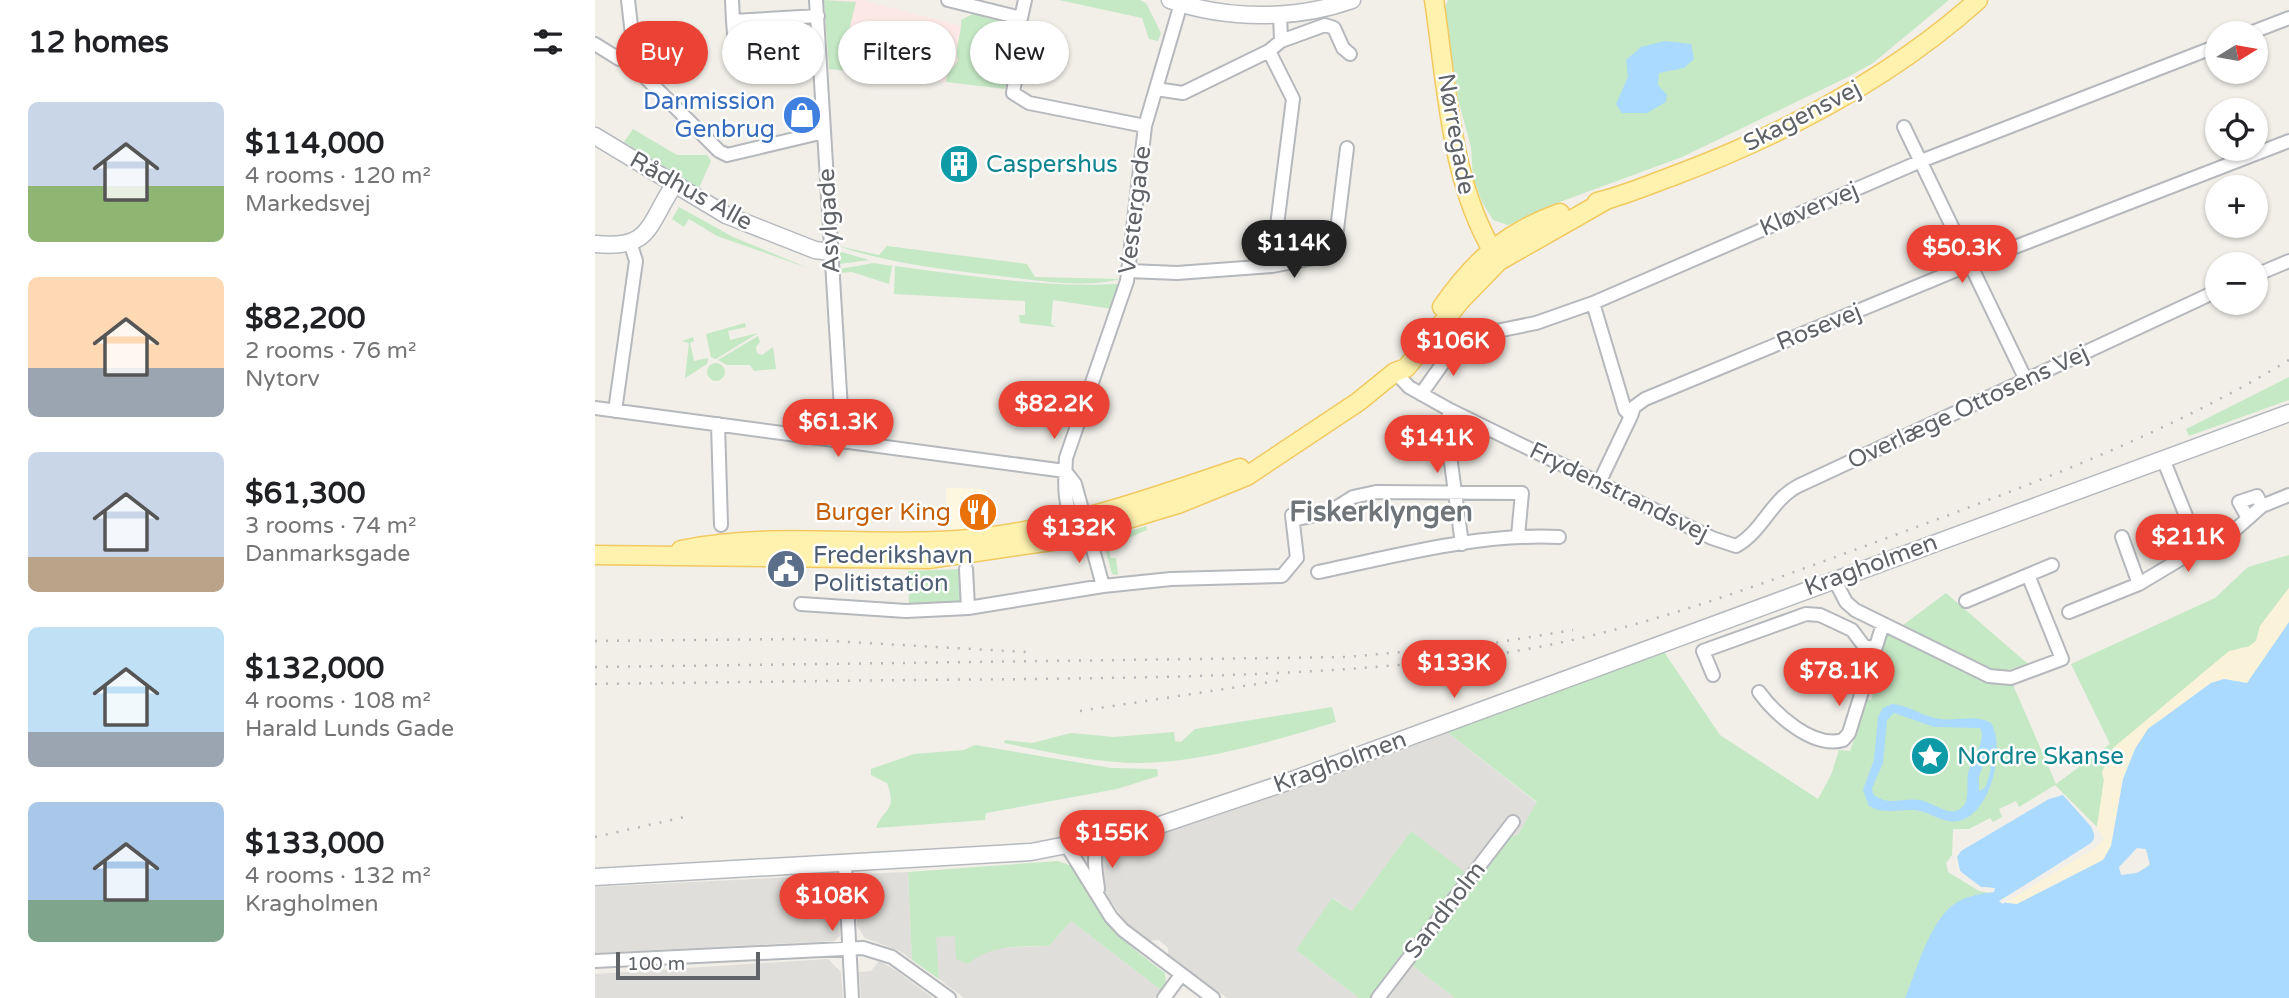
<!DOCTYPE html>
<html lang="en">
<head>
<meta charset="utf-8">
<style>
	body { margin:0; font-family:"Varela Round",sans-serif; background:#f6f6f6; color:#202124; height:100vh; display:flex; flex-direction:column; font-size:26px; white-space:nowrap }
	* { box-sizing:border-box; margin:0 }
	p { font-size:23px; color:#757577 }
	.icon { flex:none; width:38px; height:38px; fill:none; stroke:currentColor; stroke-width:2; stroke-linecap:round; stroke-linejoin:round }
	.map { position:relative; flex:1; overflow:hidden }
	.details { display:flex; flex-direction:column; background:#fff; width:595px }
	.details>* { flex:none }
	.banner { position:absolute; left:21px; top:21px; width:665px; height:63px; display:flex; gap:14px }
	.needle { width:46px; rotate:79deg }
	.tools { position:absolute; left:1610px; top:21px; display:grid; gap:14px }
	.tools a { display:grid; place-items:center; width:63px; height:63px; border-radius:50%; background:#fff; box-shadow:0 2px 5px #0004; font-size:35px }
	.scale { position:absolute; left:21px; bottom:18px; width:144px; box-sizing:border-box; padding-left:7px; border:4px solid #5f6368; border-top:0; font-size:19px; line-height:24px; white-space:nowrap; color:#5f6368; -webkit-text-stroke:5px #fff; paint-order:stroke }
	.price { position:absolute; translate:-50% -60px; padding:0 16px; border-radius:24px; background:#ea4335; color:#fff; font-size:23px; line-height:46px; filter:drop-shadow(0 2px 4px #0008) }
	.price::after { content:''; position:absolute; left:50%; top:42px; width:21px; height:16px; margin-left:-10px; background:inherit; clip-path:polygon(0 0,100% 0,50% 100%) }
	.price.active { background:#222; color:#fff }
	ul { padding:0; list-style:none }
	li { display:flex; align-items:center; gap:21px; height:175px; padding:0 28px }
	li span { display:grid; place-items:center; flex:none; width:196px; height:140px; border-radius:10px; color:#555 }
	li>.icon { margin-inline-start:auto }
	span .icon { width:84px; height:84px; fill:#fffc; stroke-width:1 }
	li b { font-size:30px }
	h2 { display:flex; justify-content:space-between; align-items:center; height:84px; padding:0 28px; font-size:30px }
	.tag { padding:0 24px; border-radius:32px; background:#fff; box-shadow:0 2px 5px #0004; font-size:24px; line-height:63px }
	.tag.active { background:#ea4335; color:#fff }
	main { display:flex; flex:1; min-height:0 }
	.map>svg:first-child { display:block }
	.commercial { fill:#fef7e0 }
	.industrial { fill:#e0deda }
	.medical { fill:#fce8e6 }
	.green { fill:#c5e8c5 }
	.sand { fill:#fbf3d9 }
	.water { fill:#aadaff; fill-rule:evenodd }
	.pier { fill:#f1efe8 }
	.lines { fill:none; stroke-linecap:round; stroke-linejoin:round }
	.street-casing { stroke:#b5b8bc; stroke-width:16 }
	.secondary-casing { stroke:#b6babf; stroke-width:19 }
	.primary-casing { stroke:#f2c960; stroke-width:21 }
	.street { stroke:#fff; stroke-width:12 }
	.secondary { stroke:#fff; stroke-width:16 }
	.primary { stroke:#fff2af; stroke-width:18 }
	.rail { stroke:#b6b7b8; stroke-width:2.5; stroke-dasharray:2 9; stroke-linecap:butt }
	.labels { text-anchor:middle; dominant-baseline:central; stroke-width:5; stroke-linejoin:round; paint-order:stroke }
	.shop-label { font-size:24px; fill:#366cbe; stroke:#fff; text-anchor:end }
	.street-label { font-size:24px; fill:#5f6368; stroke:#fff }
	.culture-label { font-size:24px; fill:#0d838f; stroke:#fff; text-anchor:start }
	.food-label { font-size:24px; fill:#c56008; stroke:#fff; text-anchor:end }
	.service-label { font-size:24px; fill:#4e5e75; stroke:#fff; text-anchor:start }
	.quarter-label { font-size:28px; font-weight:bold; fill:#70757a; stroke:#fff }
</style>
</head>
<body>
<main>
<section class="details">
<h2>12 homes<svg class="icon" aria-label="filters" viewBox="0 0 24 24"><path d="M4 7h16M4 17h16"/><circle cx="9" cy="7" r="2"/><circle cx="15" cy="17" r="2"/></svg></h2>
<ul>
<li><span style="background:linear-gradient(#c9d6e8 60%,#8fb573 0)"><svg class="icon" aria-label="home" viewBox="0 0 24 24"><path d="M3 11l9-7 9 7M6 9v11h12V9"/></svg></span><div><b>$114,000</b><p>4 rooms · 120 m²</p><p>Markedsvej</p></div></li>
<li><span style="background:linear-gradient(#ffd9b3 65%,#9aa5b1 0)"><svg class="icon" aria-label="home" viewBox="0 0 24 24"><path d="M3 11l9-7 9 7M6 9v11h12V9"/></svg></span><div><b>$82,200</b><p>2 rooms · 76 m²</p><p>Nytorv</p></div></li>
<li><span style="background:linear-gradient(#c9d6e8 75%,#b9a48a 0)"><svg class="icon" aria-label="home" viewBox="0 0 24 24"><path d="M3 11l9-7 9 7M6 9v11h12V9"/></svg></span><div><b>$61,300</b><p>3 rooms · 74 m²</p><p>Danmarksgade</p></div></li>
<li><span style="background:linear-gradient(#bfe0f5 75%,#9aa5b1 0)"><svg class="icon" aria-label="home" viewBox="0 0 24 24"><path d="M3 11l9-7 9 7M6 9v11h12V9"/></svg></span><div><b>$132,000</b><p>4 rooms · 108 m²</p><p>Harald Lunds Gade</p></div></li>
<li><span style="background:linear-gradient(#a9c7e8 70%,#7fa58c 0)"><svg class="icon" aria-label="home" viewBox="0 0 24 24"><path d="M3 11l9-7 9 7M6 9v11h12V9"/></svg></span><div><b>$133,000</b><p>4 rooms · 132 m²</p><p>Kragholmen</p></div></li>
</ul>
</section>
<div class="map">
<svg width="1694" height="998" viewBox="0 0 1694 998">
	<rect width="100%" height="100%" fill="#f1efe8"/>
	<!-- commercial -->
	<path class="commercial" d="M351,488L391,489L394,526L352,531Z"/>
	<!-- industrial -->
	<path class="industrial" d="M852,732L942,803L923,835L879,880L816,831L757,911L738,898L701,950L764,998H632L573,955V948L564,940L554,941L533,925L510,893L505,878L506,858L515,847L624,815Z
		M313,872L317,960L305,951L270,938L262,926V877L266,874Z
		M236,875L243,883L245,936L239,941L0,953V887Z
		M476,921L566,990L560,998H369L344,979L340,937L360,936L373,964L382,956L401,948L454,946Z
		M233,959L246,972L248,998H0V974Z
		M284,961L300,970L338,998H266L264,972L276,971Z
		M817,965L860,998H793Z"/>
	<!-- medical -->
	<path class="medical" d="M229,0H267L366,26L363,61L352,75L351,82L273,69L270,73L234,69Z"/>
	<!-- green -->
	<path class="green" d="M229,0L261,2L248,54L343,81L273,69L270,73L234,69Z
		M464,0H545L551,3L566,33L563,41L554,39L547,18Z
		M853,0H1354L1278,63L1255,76L1087,157L954,206L913,225L898,220L887,202L878,177L876,147L863,99L849,9Z
		M378,14L425,21L428,26L410,89L351,82L352,75L363,61C359,46 367,35 366,20Z
		M38,129L82,155H112L116,161L104,188L29,142Z
		M84,207L138,237L213,268L122,236L94,219L89,227L77,219Z
		M243,246L284,255L292,246L432,264L440,277L526,279C490,288 449,281 413,277C356,270 298,265 243,246Z
		M243,251L274,260L244,264Z
		M279,263L297,266L294,284L257,272L244,273L245,269Z
		M300,266C375,276 449,288 524,284L518,309L458,300L456,324L461,327L425,323L424,315H430V301L299,294Z
		M150,323L151,327L133,331L135,340L163,333L121,359L116,357L111,334Z
		M163,336L165,342L161,347L162,353L167,355L178,347L181,369L159,371L155,365H132L123,360Z
		M98,337L99,341L95,343L99,361L113,358L112,364L90,378L94,343L87,341Z
		M112 372a9 9 0 1 1 18 0a9 9 0 1 1-18 0Z
		M1694,377V400L1594,436L1591,429Z
		M551,526L552,530L524,542L521,548H514L515,558H521L523,575L517,574L510,548L514,538Z
		M1694,555V588L1665,626L1661,641L1653,647L1645,648L1507,772L1509,780L1502,827L1460,785L1424,807L1421,801L1404,809L1407,817L1398,822L1395,818L1374,829H1358L1357,855L1351,863L1353,872L1384,891L1394,893L1382,895L1384,916L1548,871L1556,863L1549,844L1694,998H860L805,956L775,998H764L701,950L737,898L757,911L816,831L879,879L909,838L923,835L942,802L852,732L1069,652L1125,735L1223,799L1236,775L1244,750L1255,751L1273,699L1276,700L1290,652L1283,650L1291,630L1402,682L1418,685L1461,784L1515,744L1476,664L1620,598L1653,567Z
		M368,569L367,602L314,604L313,571Z
		M1351,593L1433,664L1409,671L1397,669L1308,625Z
		M737,707L741,722C682,740 609,762 547,763C500,763 454,752 409,743L410,740L437,743L476,733L519,737L579,732L580,741L586,742L600,729Z
		M380,745L516,768L562,769L563,776L522,789L391,813L390,820L281,828C288,808 303,812 292,783L276,775V769L319,754L369,750Z
		M463,861L482,868C508,925 521,936 570,973L571,984L566,990L476,921L454,946C426,947 396,944 373,964L361,959L360,936L341,937L344,979L317,960L313,872Z"/>
	<!-- sand -->
	<path class="sand" d="M1694,588V622L1657,678L1652,683L1629,679L1616,683L1553,729L1540,748L1528,779L1516,846L1508,860L1422,904H1408L1500,848L1509,839L1502,827L1509,780L1507,772L1518,748L1634,651L1653,647L1661,641L1665,626Z"/>
	<!-- water -->
	<path class="water" d="M1070,41L1096,44L1099,59L1089,68L1064,73L1063,85L1072,95L1071,102L1052,113H1027L1021,104L1033,77L1031,60L1046,47Z
		M1694,622V998H1310C1322,970 1333,925 1358,905C1369,896 1385,894 1399,892L1398,888L1386,887L1365,871L1362,857L1366,851L1454,799L1468,795L1499,830V841L1404,902L1422,904L1508,860L1516,846L1528,779L1540,749L1553,729L1616,683L1629,679L1652,683ZM1542,848L1551,849L1555,865L1542,873L1526,875L1524,867Z
		M1297,704C1313,705 1325,715 1340,718C1360,723 1377,713 1396,723C1411,748 1396,815 1363,821C1347,824 1332,809 1316,810C1300,810 1288,814 1274,806L1268,790L1279,760L1283,717L1288,708ZM1299,713L1339,727L1385,728C1392,743 1375,759 1373,774C1371,784 1376,803 1365,809C1354,817 1337,802 1325,800C1309,797 1291,807 1278,794L1277,788L1288,763L1292,720ZM1391,758L1395,759C1397,770 1394,778 1390,788L1384,791V776Z"/>
	<!-- pier -->
	<path class="pier" d="M1494,820L1503,837L1497,847L1412,898L1408,904L1404,901L1495,845L1500,837Z
		M1359,856L1362,857L1365,871L1373,878L1386,887L1400,888L1399,892L1384,891H1387L1371,881L1362,872Z"/>
	<g class="lines">
		<!-- street casing -->
		<g class="street-casing">
			<path id="street" d="M33,0L40,61L46,73L124,151L132,155L229,132
				M137,0L138,21L223,16
				M221,0L248,442
				M353,0L426,18L430,0
				M685,14L686,41
				M138,21L140,45
				M1655,33L1694,18
				M0,44L24,59L40,61
				M425,49L418,93L434,103L550,126
				M674,51L698,99L678,257
				M561,89L588,93L674,51L686,41L730,25L739,28L748,48L755,54
				M1309,127L1431,380
				M534,271L582,273L677,266L735,255L740,246L752,148
				M1661,275L1694,261
				M998,303L1030,410L1036,416L1004,483
				M800,372L814,387L855,410L1117,538L1141,546C1167,532 1176,500 1203,486L1622,291
				M826,394L863,342L872,337L941,323L998,303L1326,161L1622,46
				M0,408L470,471
				M855,410L851,426L867,544
				M20,411L41,261L36,245
				M1036,416L1039,407L1050,399L1376,264L1694,141
				M123,424L126,525
				M1568,459L1604,548
				M470,471L480,484L508,586
				M1653,518L1644,502L1662,496L1667,506
				M698,520L734,512L758,497L781,492L927,493L923,536
				M483,525C467,510 470,478 471,458L532,281L550,126L587,0
				M1527,537L1544,584
				M371,569L373,608
				M723,572C801,556 883,533 964,537
				M1239,579L1251,602L1260,610L1394,676L1416,678L1467,659L1433,575
				M1371,601L1457,565
				M206,604L311,611L373,608L508,586L576,579L687,576L702,558L697,515
				M1474,612L1544,584L1604,548L1632,537L1667,506L1694,495
				M1118,675L1108,651L1211,614L1225,615L1257,630L1269,646L1278,648
				M1164,692C1180,714 1218,749 1248,740L1254,733L1288,624
				M472,846L516,917L528,930L618,998
				M250,865L257,998
				M503,889C501,873 497,856 504,840
				M0,961L268,948L297,957L354,998
				M569,998L586,975
				M783,998L918,822"/>
		</g>
		<!-- secondary casing -->
		<g class="secondary-casing">
			<path id="secondary" d="M575,0C632,20 701,20 757,0
				M0,136L131,215L220,250L235,252
				M0,244C56,250 52,226 79,185
				M0,877L436,852L553,829L692,782L1694,413"/>
		</g>
		<!-- primary casing -->
		<g class="primary-casing">
			<path id="primary" d="M839,0C852,85 855,185 902,258
				M1002,202C1028,196 1053,185 1078,176C1187,135 1295,79 1383,0
				M847,307C879,261 911,232 965,213
				M86,550C177,531 269,547 362,540C459,533 554,499 645,468
				M0,555L333,559L464,540L583,504L652,476L763,402L800,372L811,368L866,300L904,261L1013,199"/>
		</g>
		<!-- street -->
		<use href="#street" class="street"/>
		<!-- secondary -->
		<use href="#secondary" class="secondary"/>
		<!-- primary -->
		<use href="#primary" class="primary"/>
		<!-- rail -->
		<path class="rail" d="M0,641L201,639L431,652
			M0,667L752,657L893,644L978,630
			M0,684C147,682 293,680 440,679C586,677 734,675 879,657C1023,640 1158,587 1292,538C1429,487 1569,436 1694,360
			M485,711L688,680
			M0,837L94,816"/>
	</g>
	<!-- icons -->
	<defs>
		<g id="shop-disc" transform="scale(2.0125)"><circle r="9.5" fill="#3f7fe0" stroke="#fff"/><path d="M-5-2.5h2.3a2.7 3.5 0 0 1 5.4 0H5L5.5 6h-11ZM-1.5-2.5h3a1.5 2.3 0 0 0-3 0Z" fill="#fff"/></g>
		<g id="building-disc" transform="scale(2.0125)"><circle r="9.5" fill="#0f9aa8" stroke="#fff"/><path d="M-4-6H4V6H1V3H-1V6H-4ZM-2.5-4.3h1.7v1.8h-1.7ZM.8-4.3h1.7v1.8H.8ZM-2.5-1h1.7V.8h-1.7ZM.8-1h1.7V.8H.8Z" fill="#fff"/></g>
		<g id="restaurant-disc" transform="scale(2.0125)"><circle r="9.5" fill="#e8710a" stroke="#fff"/><path d="M-5-6h1v4h1v-4h1v4h1v-4h1v5L-1.5 .5V6h-2V.5L-5-1ZM5-6V6H3V1.5H1.5Q1.5-4 5-6Z" fill="#fff"/></g>
		<g id="civic-disc" transform="scale(2.0125)"><circle r="9.5" fill="#5c6f8a" stroke="#fff"/><path d="M-.6-6.5H3V-4.5H.6V-3L4-1V1h2V6H-6V1h2V-1L-.6-3ZM-1.2 2.5V6h2.4V2.5Z" fill="#fff"/></g>
		<g id="sight-disc" transform="scale(2.0125)"><circle r="9.5" fill="#0f9aa8" stroke="#fff"/><path d="M0-6L1.8-2.2L6-1.7L2.9 1.2L3.7 5.4L0 3.3L-3.7 5.4L-2.9 1.2L-6-1.7L-1.8-2.2Z" fill="#fff"/></g>
	</defs>
	<g fill-rule="evenodd">
		<use href="#shop-disc" x="207" y="115"/>
		<use href="#building-disc" x="364" y="164"/>
		<use href="#restaurant-disc" x="383" y="512"/>
		<use href="#civic-disc" x="191" y="569"/>
		<use href="#sight-disc" x="1335" y="756"/>
	</g>
	<g class="labels">
		<!-- shop labels -->
		<g class="shop-label">
			<text x="180" y="101">Danmission<tspan x="180" dy="28">Genbrug</tspan></text>
		</g>
		<!-- street labels -->
		<g class="street-label">
			<text transform="translate(1207 116) rotate(-27)">Skagensvej</text>
			<text transform="translate(861 134) rotate(80)">Nørregade</text>
			<text transform="translate(96 191) rotate(29)">Rådhus Alle</text>
			<text transform="translate(1214 209) rotate(-23)">Kløvervej</text>
			<text transform="translate(540 210) rotate(-83)">Vestergade</text>
			<text transform="translate(234 221) rotate(-93)">Asylgade</text>
			<text transform="translate(1224 327) rotate(-22)">Rosevej</text>
			<text transform="translate(1373 407) rotate(-25)">Overlæge Ottosens Vej</text>
			<text transform="translate(1024 492) rotate(26)">Frydenstrandsvej</text>
			<text transform="translate(1276 565) rotate(-20)">Kragholmen</text>
			<text transform="translate(745 762) rotate(-20)">Kragholmen</text>
			<text transform="translate(850 910) rotate(-52)">Sandholm</text>
		</g>
		<!-- culture labels -->
		<g class="culture-label">
			<text x="391" y="164">Caspershus</text>
			<text x="1362" y="756">Nordre Skanse</text>
		</g>
		<!-- food labels -->
		<g class="food-label">
			<text x="356" y="512">Burger King</text>
		</g>
		<!-- service labels -->
		<g class="service-label">
			<text x="218" y="555">Frederikshavn<tspan x="218" dy="28">Politistation</tspan></text>
		</g>
		<!-- quarter labels -->
		<g class="quarter-label">
			<text x="786" y="512">Fiskerklyngen</text>
		</g>
	</g>
</svg>
<div class="tools">
<a><svg class="needle" viewBox="-14 -14 28 28"><path d="M0-13l5 13h-10z" fill="#e53935"/><path d="M0 13l5-13h-10z" fill="#757577"/></svg></a>
<a><svg class="icon" aria-label="locate" viewBox="0 0 24 24"><circle cx="12" cy="12" r="6"/><path d="M12 2v4M12 18v4M2 12h4M18 12h4"/></svg></a>
<a>+</a>
<a>−</a>
</div>
<div class="scale">100 m</div>
<b class="price active" style="left:699px;top:280px">$114K</b>
<b class="price" style="left:1367px;top:285px">$50.3K</b>
<b class="price" style="left:858px;top:378px">$106K</b>
<b class="price" style="left:459px;top:441px">$82.2K</b>
<b class="price" style="left:243px;top:459px">$61.3K</b>
<b class="price" style="left:842px;top:475px">$141K</b>
<b class="price" style="left:484px;top:565px">$132K</b>
<b class="price" style="left:1593px;top:574px">$211K</b>
<b class="price" style="left:859px;top:700px">$133K</b>
<b class="price" style="left:1244px;top:708px">$78.1K</b>
<b class="price" style="left:517px;top:870px">$155K</b>
<b class="price" style="left:237px;top:933px">$108K</b>
<div class="banner">
<a class="tag active">Buy</a>
<a class="tag">Rent</a>
<a class="tag">Filters</a>
<a class="tag">New</a>
</div>
</div>
</main>
</body>
</html>
